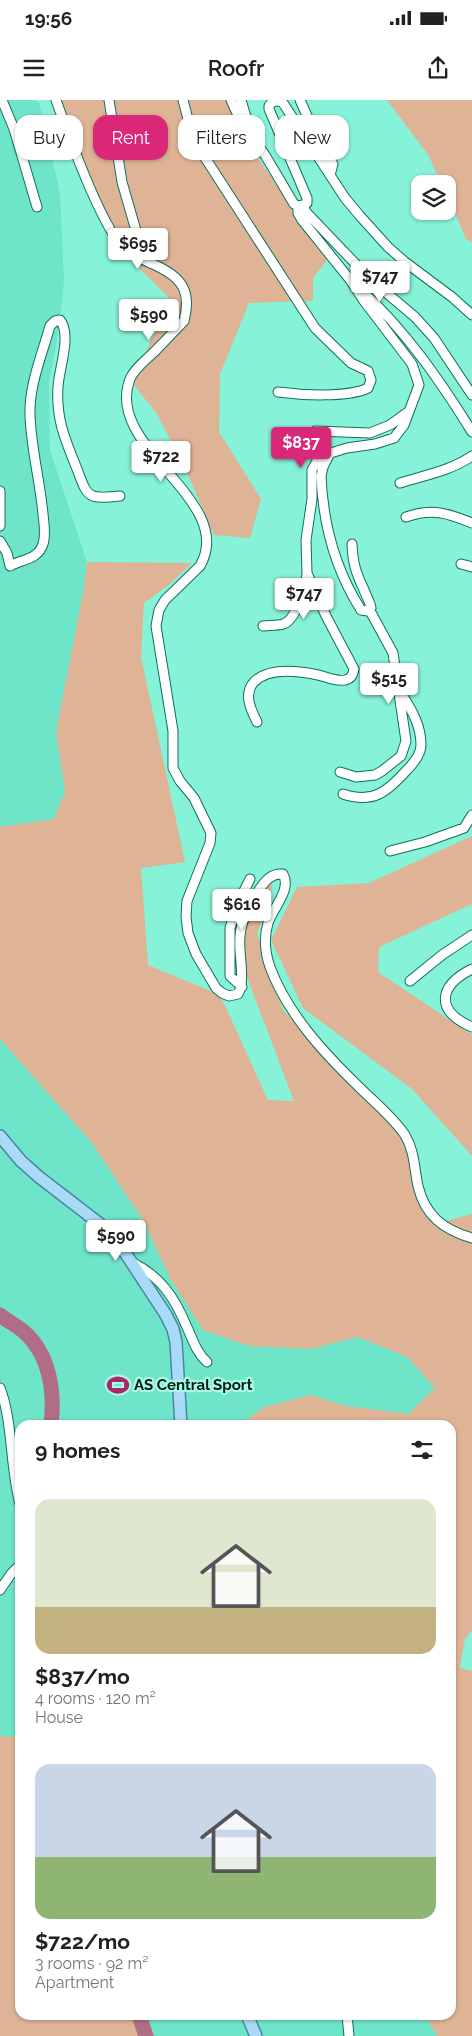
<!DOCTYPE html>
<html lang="en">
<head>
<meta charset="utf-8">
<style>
	body { margin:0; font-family:Raleway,sans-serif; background:#f6f6f6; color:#202124; height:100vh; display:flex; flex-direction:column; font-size:19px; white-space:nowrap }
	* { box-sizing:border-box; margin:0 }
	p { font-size:16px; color:#757577 }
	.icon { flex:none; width:28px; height:28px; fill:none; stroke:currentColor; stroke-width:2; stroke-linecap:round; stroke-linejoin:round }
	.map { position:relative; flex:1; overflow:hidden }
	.drawer { position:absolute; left:15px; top:1320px; width:441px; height:600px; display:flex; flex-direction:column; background:#fff; border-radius:15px; box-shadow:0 1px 4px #0004 }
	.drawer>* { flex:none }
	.banner { position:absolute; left:15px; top:15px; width:442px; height:45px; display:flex; gap:10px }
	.tools { position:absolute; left:411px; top:75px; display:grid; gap:10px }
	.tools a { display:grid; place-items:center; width:45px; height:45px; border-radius:10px; background:#fff; box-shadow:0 1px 4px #0004; font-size:25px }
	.price { position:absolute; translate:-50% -42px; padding:0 11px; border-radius:5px; background:#fff; color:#222; font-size:16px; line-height:32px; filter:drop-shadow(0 1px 2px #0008) }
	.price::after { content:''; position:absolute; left:50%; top:30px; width:15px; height:11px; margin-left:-8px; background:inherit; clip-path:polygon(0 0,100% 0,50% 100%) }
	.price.current { background:#db2777; color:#fff }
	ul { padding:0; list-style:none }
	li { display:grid; align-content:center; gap:10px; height:265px; padding:0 20px }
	li span { display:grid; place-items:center; height:155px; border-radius:15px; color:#555 }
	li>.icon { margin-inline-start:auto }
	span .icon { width:90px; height:90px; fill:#fffc; stroke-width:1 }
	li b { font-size:21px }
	h2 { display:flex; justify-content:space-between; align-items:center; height:60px; padding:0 20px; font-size:21px }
	.chip { padding:0 18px; border-radius:15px; background:#fff; box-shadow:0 1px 4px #0004; font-size:18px; line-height:45px }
	.chip.current { background:#db2777; color:#fff }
	.status { display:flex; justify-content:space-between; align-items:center; height:35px; padding:0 25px; background:#fff; direction:ltr }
	.status svg { height:14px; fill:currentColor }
	header { display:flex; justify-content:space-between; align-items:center; height:65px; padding:0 20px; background:#fff; font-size:22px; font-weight:600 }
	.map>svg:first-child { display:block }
	.built { fill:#6ee5c9 }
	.green { fill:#dfb395 }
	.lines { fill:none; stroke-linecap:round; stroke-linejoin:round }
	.river { stroke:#af6e86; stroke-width:15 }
	.minor-casing { stroke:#116f5d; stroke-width:11 }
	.major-casing { stroke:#4a87a4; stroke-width:14 }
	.minor { stroke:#fff; stroke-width:9 }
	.major { stroke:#a9daf7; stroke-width:11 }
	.labels { text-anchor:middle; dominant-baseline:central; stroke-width:4.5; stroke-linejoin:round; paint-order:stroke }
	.poi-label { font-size:15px; font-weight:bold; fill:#031a15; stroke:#a8fbe5; text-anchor:start }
</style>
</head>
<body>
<div class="status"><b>19:56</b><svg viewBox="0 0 49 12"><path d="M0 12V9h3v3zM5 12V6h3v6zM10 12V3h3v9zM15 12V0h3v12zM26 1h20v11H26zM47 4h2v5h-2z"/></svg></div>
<header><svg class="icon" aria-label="menu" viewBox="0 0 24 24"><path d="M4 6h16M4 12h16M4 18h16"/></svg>Roofr<svg class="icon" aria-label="share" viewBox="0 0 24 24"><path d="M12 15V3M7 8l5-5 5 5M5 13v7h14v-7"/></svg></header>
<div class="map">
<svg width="472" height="1936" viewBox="0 0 472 1936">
	<rect width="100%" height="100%" fill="#86f2d7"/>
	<!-- built -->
	<path class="built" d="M0,0H35L39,2L60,93L64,181L57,242L49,282L50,350L87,462L84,488L56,632L65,690L54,719L0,727Z
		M0,939L92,1043L143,1120L171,1180L203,1230L310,1249L358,1237L407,1257L435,1288L408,1314L341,1305L311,1295L264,1307L239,1325H20V1637L0,1636Z
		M146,1915H425L437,1936H153Z"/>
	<!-- green -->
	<path class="green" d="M54,0H227L254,52L327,160L313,178V201L249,203L220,274L219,332L261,399L250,438L214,435L185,368L157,314L134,285L150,242L172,201L114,143Z
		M387,0H472V143L466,139L448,97V84H441L429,56Z
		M87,462L192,463L170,484L144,503L141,557L185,762L141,768L148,865L220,895L268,1000L294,1001L248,880L241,838L251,804L273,778L270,799L257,834L283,910L335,964L373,1000L413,1055L428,1113L439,1123L472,1114V1530L465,1539L460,1568L472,1571V1936H437L425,1915H451V1325H239L264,1307L311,1295L341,1305L408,1314L435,1288L407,1257L358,1237L310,1249L249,1246L203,1230L171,1180L143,1120L92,1043L0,939V727L54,719L65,691L56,632L84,488Z
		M472,736V804L379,847L378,872L472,935V1056L412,989L303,908L271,840L297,787L369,783Z
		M0,1636L20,1637V1915H146L153,1936H0Z"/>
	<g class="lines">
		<!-- river -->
		<path class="river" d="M0,1215C7,1221 16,1225 23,1231C50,1254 55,1292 51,1325
			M139,1915L146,1936"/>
		<!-- minor casing -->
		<g class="minor-casing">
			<path id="minor" d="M2,0L14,29L37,107
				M56,0C67,31 104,136 128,152L137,148L139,141L122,82L109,0
				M183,0L193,39L315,228L351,263L368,271L371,280L368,288C348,298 300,295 278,292
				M231,0L240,20L265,55L294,104L298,106L303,105
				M241,0L249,27L247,30
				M300,0L316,36L333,64L330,75
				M303,105L307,103V98L269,9V6C273,0 277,0 283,3L345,98L360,116L388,147L405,162L452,197L472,215
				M303,105L306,112L370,179L415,217L434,238L472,295
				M133,151C140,160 149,162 159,167C184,179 191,194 184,221C175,230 167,239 158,248C149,258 135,267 130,279C103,348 238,400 200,466L165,500L159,510L156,526L173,631V668L180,681L194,698L211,733L210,743L187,801L186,817L188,833L196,854L216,888L222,893L229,896L238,894C246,880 238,853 240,836C241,820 250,804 259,790C265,781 271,773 283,774C292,789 273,808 268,823C264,837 265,853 270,867C287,913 323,952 358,986C374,1002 392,1016 405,1035C415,1052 414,1068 418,1086C425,1116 444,1130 472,1138
				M362,191C406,231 441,282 472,332
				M315,331L370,333L390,325L408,312
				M330,353L323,367L321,376C323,423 335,469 361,510L368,511L371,508L370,504C360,479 353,472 352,444
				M400,383C425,375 450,371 472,356
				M0,391V426
				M406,417C433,408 447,413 472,423
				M0,441L7,453L10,466C22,459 38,460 43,444C46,435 44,423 43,414C40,381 31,348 30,315C29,285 42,255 50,226L55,221L60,220C72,235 59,268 58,287C56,317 64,337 75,364C88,396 84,400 120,396
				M461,464L472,467
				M263,526C269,525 277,526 283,524C297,520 304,487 307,475
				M257,622C251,610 243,594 254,582C269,567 299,571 318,575C327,577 336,582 345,580C351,579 353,575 354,569L326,516L307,473L306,440L312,399V370L317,361L324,355L347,348L375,344L394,338L404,325L419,285L412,264L364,201L351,181L302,120L298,113V106
				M340,672L356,677L375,675L382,671L401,656L406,641L393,553L369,509
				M343,694C373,704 387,692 406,671C413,664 421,655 421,645C421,626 412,610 402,595
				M390,751L425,742L464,728L472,715
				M472,869C438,886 435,911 472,927
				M410,881L442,855L472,835
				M242,887L230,876V828L237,805L250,779
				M135,1164C161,1177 175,1199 186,1225C193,1240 196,1252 207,1262
				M0,1288C13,1321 10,1368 20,1404
				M0,1490L11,1474L20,1465
				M347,1915L349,1936"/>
		</g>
		<!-- major casing -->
		<g class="major-casing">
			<path id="major" d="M0,1036L21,1061L39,1077L100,1124L126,1154L166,1215L173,1229L176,1242L181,1325
				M247,1915L256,1936"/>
		</g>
		<!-- minor -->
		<use href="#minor" class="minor"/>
		<!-- major -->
		<use href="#major" class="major"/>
	</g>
	<!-- icons -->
	<defs>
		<g id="stadium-bare" transform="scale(1.725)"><path d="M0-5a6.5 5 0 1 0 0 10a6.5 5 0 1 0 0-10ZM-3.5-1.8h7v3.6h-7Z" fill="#ae2669" stroke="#a8fbe5" stroke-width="2.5" paint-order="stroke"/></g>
	</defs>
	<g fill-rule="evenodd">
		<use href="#stadium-bare" x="118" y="1285"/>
	</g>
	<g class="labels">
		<!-- poi labels -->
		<g class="poi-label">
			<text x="134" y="1285">AS Central Sport</text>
		</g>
	</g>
</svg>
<div class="tools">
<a><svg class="icon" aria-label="layers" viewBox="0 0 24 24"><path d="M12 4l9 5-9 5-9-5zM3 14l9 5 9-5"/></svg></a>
</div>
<b class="price" style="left:138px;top:170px">$695</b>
<b class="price" style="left:380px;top:203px">$747</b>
<b class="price" style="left:149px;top:241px">$590</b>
<b class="price current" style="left:301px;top:369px">$837</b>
<b class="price" style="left:161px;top:383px">$722</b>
<b class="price" style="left:304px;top:520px">$747</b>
<b class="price" style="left:389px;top:605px">$515</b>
<b class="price" style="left:242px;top:831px">$616</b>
<b class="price" style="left:116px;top:1162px">$590</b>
<div class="banner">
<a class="chip">Buy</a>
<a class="chip current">Rent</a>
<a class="chip">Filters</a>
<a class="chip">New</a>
</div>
<section class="drawer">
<h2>9 homes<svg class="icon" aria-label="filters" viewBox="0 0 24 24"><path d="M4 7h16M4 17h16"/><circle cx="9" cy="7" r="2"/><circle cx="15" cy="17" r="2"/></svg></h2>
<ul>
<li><span style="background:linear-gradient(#dfe7d0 70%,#c2b280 0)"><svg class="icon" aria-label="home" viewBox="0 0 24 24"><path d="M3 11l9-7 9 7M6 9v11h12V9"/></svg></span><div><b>$837/mo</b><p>4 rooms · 120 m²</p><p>House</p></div></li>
<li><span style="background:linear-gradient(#c9d6e8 60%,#8fb573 0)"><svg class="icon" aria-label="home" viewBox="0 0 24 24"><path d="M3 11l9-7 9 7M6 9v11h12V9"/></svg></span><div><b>$722/mo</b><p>3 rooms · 92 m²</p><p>Apartment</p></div></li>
</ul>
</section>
</div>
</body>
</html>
